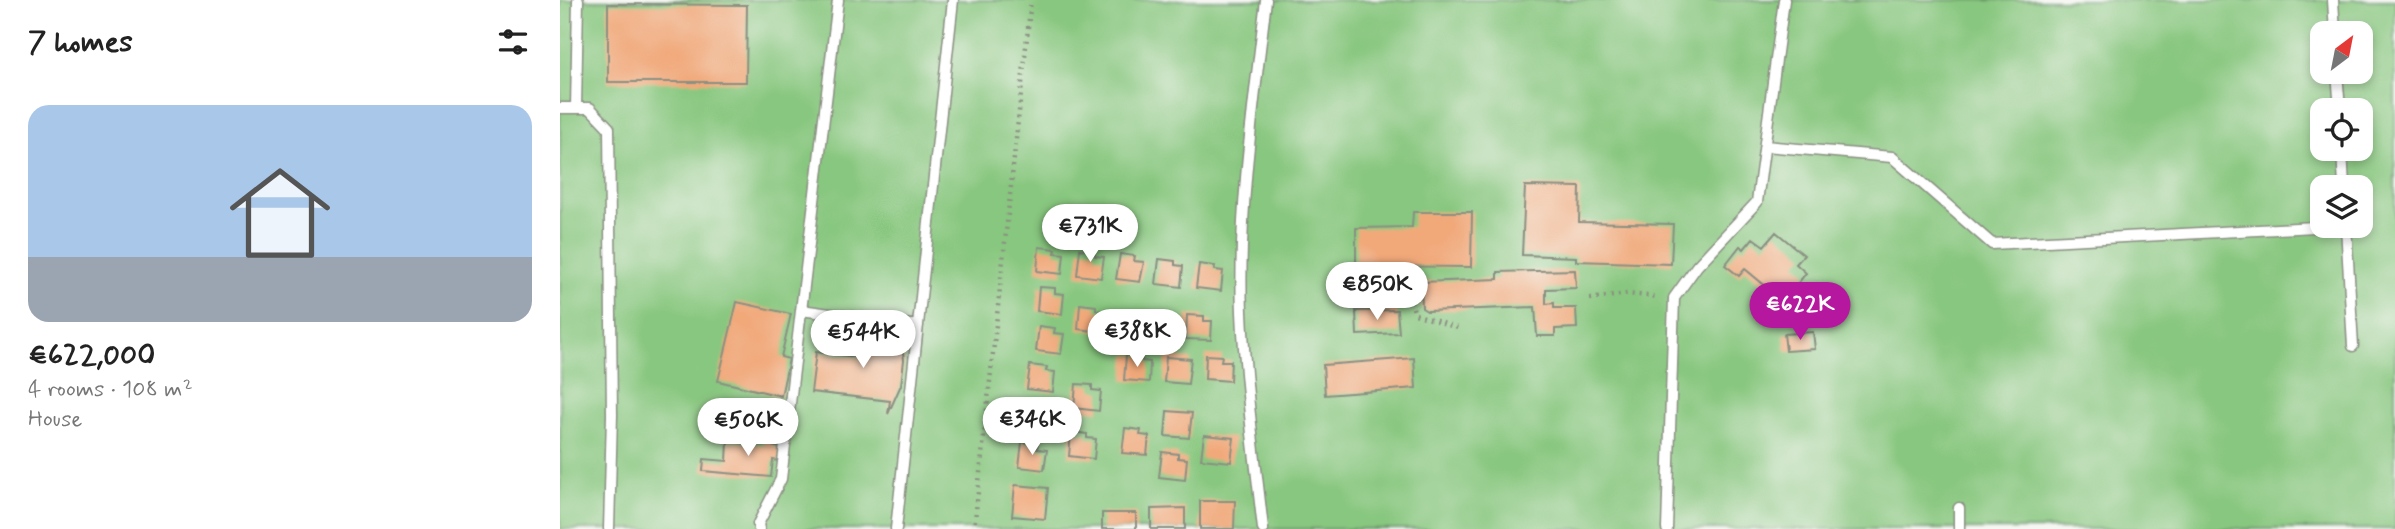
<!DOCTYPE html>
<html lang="en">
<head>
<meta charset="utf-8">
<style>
	body { margin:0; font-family:Mynerve,sans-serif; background:#f2f2f2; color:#222; height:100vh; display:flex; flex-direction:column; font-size:26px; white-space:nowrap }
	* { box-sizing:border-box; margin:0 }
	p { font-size:23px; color:#767676 }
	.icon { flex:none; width:38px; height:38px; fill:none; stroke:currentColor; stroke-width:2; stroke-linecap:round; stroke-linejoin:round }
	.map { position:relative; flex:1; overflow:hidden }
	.panel { display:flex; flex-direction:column; background:#fff; width:560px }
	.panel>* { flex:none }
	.needle { width:46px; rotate:32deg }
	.buttons { position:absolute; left:1750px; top:21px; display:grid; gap:14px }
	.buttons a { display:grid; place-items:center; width:63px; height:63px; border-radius:14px; background:#fff; box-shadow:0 4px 10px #0003; font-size:35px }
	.price { position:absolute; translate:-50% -60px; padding:0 16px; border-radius:24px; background:#fff; color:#222; font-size:23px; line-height:46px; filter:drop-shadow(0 2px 4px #0008) }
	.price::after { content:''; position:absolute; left:50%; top:42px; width:21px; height:16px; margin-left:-10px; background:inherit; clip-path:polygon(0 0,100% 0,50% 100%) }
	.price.current { background:#b5179e; color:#fff }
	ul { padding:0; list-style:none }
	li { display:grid; align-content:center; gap:14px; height:371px; padding:0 28px }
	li+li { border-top:2px solid #e0e0e0 }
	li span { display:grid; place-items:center; height:217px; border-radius:21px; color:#555 }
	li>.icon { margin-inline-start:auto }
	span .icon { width:126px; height:126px; fill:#fffc; stroke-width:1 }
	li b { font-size:30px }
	h2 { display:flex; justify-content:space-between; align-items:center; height:84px; padding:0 28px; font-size:30px }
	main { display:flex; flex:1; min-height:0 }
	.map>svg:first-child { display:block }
	.green { fill:#88c77f; stroke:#54825a; stroke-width:2; fill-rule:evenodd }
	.building { fill:#f1a97a }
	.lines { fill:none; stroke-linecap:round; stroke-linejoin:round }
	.service-casing { stroke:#8a9082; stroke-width:13 }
	.path { stroke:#8a9082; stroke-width:4.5; stroke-dasharray:2 5; stroke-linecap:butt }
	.service { stroke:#fff; stroke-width:10 }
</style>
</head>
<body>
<main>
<section class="panel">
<h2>7 homes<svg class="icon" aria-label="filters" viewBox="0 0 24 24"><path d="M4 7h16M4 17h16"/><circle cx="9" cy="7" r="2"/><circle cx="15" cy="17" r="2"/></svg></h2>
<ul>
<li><span style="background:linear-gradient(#a9c7e8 70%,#9aa5b1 0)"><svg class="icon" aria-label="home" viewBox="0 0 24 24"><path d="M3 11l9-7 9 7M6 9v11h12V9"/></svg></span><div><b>€622,000</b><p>4 rooms · 108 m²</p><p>House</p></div></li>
</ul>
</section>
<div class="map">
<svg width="1835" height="529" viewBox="0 0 1835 529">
	<rect width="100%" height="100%" fill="#f6f6f2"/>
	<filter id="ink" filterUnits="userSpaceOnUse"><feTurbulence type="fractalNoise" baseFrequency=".0143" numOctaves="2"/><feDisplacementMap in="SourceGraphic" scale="14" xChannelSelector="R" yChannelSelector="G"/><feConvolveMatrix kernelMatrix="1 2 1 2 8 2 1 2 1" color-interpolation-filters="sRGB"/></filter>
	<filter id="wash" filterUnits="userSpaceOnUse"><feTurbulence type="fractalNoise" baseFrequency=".00686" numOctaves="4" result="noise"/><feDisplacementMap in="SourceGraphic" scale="28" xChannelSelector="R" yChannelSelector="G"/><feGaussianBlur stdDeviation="1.57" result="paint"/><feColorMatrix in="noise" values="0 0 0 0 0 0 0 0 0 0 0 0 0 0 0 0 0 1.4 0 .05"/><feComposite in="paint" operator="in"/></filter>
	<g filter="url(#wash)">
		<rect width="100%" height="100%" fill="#f5e3cf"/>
		<!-- green -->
		<path class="green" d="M0,0H1835V529H0ZM1762,33H1801V72H1762ZM1762,110H1801V149H1762ZM1762,187H1801V226H1762Z"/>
		<g id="blocks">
			<!-- building -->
			<path class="building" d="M48,4L187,5L186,82H48Z
				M965,186L1020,187L1019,222L1113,224L1111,264L1016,261V257L962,255Z
				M853,212H912L911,267L796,266V228L852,227Z
				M1216,232L1244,255L1236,264L1246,273L1231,292L1221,285L1214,293L1185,269L1179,276L1165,265L1180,246L1184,249L1193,238L1204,246Z
				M479,247L496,249L495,253L504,254L502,274L477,271Z
				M520,249L535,251V256L544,257L541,278L517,275Z
				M560,254L575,256L574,261L584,262L580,282L556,279Z
				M599,259L615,261V265L623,266L621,287L596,284Z
				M639,264L655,266L654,270L663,271L661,291L636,288Z
				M1015,270L1016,288L986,289V304L994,303V308H1016L1017,328L995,329V336H977L975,307L867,311L862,308L861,282L938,279V272Z
				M479,287L495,288V293L504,294L502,314L477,311Z
				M177,302L231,314L221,357L229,359L221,396L158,381Z
				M520,304L536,306V310L545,312L543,332L518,329Z
				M837,310L839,333L797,335L796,311Z
				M627,315L644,316V321H652L651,340L626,339Z
				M565,316L580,317V322H589L588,342L563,341Z
				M479,326L495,328L494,333L504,334L501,354L476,351Z
				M307,329L336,333L335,338L341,337L344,360L341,385L328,414L330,401L251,392L256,352L304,358Z
				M1253,332L1255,349L1226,351L1224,334Z
				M566,355L582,356V361L590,362L589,382L564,380Z
				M646,355L662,356L661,361H671L670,381L645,379Z
				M606,357L631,359L628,384L604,382Z
				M854,358L856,388L765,395L763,365Z
				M470,365L487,367L486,371L495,372L493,392L467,389Z
				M516,384L532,385V390L541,391L539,411L514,408Z
				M465,404L495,407L492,432L463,429Z
				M607,411L632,413L629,438L605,436Z
				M206,428L217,431L213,446L220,448L219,461L213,460L211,477L143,471L144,459L167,461L168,441L204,445Z
				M565,428L581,430L580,435L589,436L587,455L562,453Z
				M511,432L527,434V438L536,439L534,459L509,456Z
				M644,435L674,438L671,462L641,459Z
				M462,442L478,444L477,449L487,450L484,470L459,467Z
				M602,452L618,454V458L627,459L625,480L599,477Z
				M455,485L488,488L485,519L452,516Z
				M640,501H675L674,529H640Z
				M625,508V529H591V509Z
				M542,513H576V529H542Z"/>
		</g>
	</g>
	<g filter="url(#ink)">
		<use href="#blocks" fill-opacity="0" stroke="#8a9082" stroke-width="2"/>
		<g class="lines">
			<!-- service casing -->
			<g class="service-casing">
				<path id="service" d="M1773,0L1775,33
					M1777,72L1780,110
					M0,108H30L49,128L52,415L49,529
					M16,108L18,0
					M1205,146L1332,157L1432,244L1773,226
					M1782,149L1784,187
					M1786,226L1793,346
					M241,310L358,326
					M1399,508V529
					M199,529L198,524L221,479L278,0
					M336,529L393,0
					M703,529C695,457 685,385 682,312C678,210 694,101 706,0
					M1107,529L1114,298L1137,266L1197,202L1224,0"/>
			</g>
			<!-- path -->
			<path class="path" d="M782,285L847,290L855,314L901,329
				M1030,299L1067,294L1099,297
				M414,529L471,0"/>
			<!-- service -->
			<use href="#service" class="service"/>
		</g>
	</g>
</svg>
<div class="buttons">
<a><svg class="needle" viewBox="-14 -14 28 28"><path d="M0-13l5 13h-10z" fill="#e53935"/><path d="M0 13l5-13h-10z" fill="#767676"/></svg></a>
<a><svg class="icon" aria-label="locate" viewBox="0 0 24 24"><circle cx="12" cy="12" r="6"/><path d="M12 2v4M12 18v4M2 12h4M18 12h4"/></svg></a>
<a><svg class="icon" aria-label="layers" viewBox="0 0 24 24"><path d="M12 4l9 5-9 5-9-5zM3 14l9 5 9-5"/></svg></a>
</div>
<b class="price" style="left:530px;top:264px">€731K</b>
<b class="price" style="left:817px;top:322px">€850K</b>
<b class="price current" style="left:1240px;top:342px">€622K</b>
<b class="price" style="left:577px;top:369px">€388K</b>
<b class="price" style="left:303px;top:370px">€544K</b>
<b class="price" style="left:472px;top:457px">€346K</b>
<b class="price" style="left:188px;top:458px">€506K</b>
</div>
</main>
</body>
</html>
